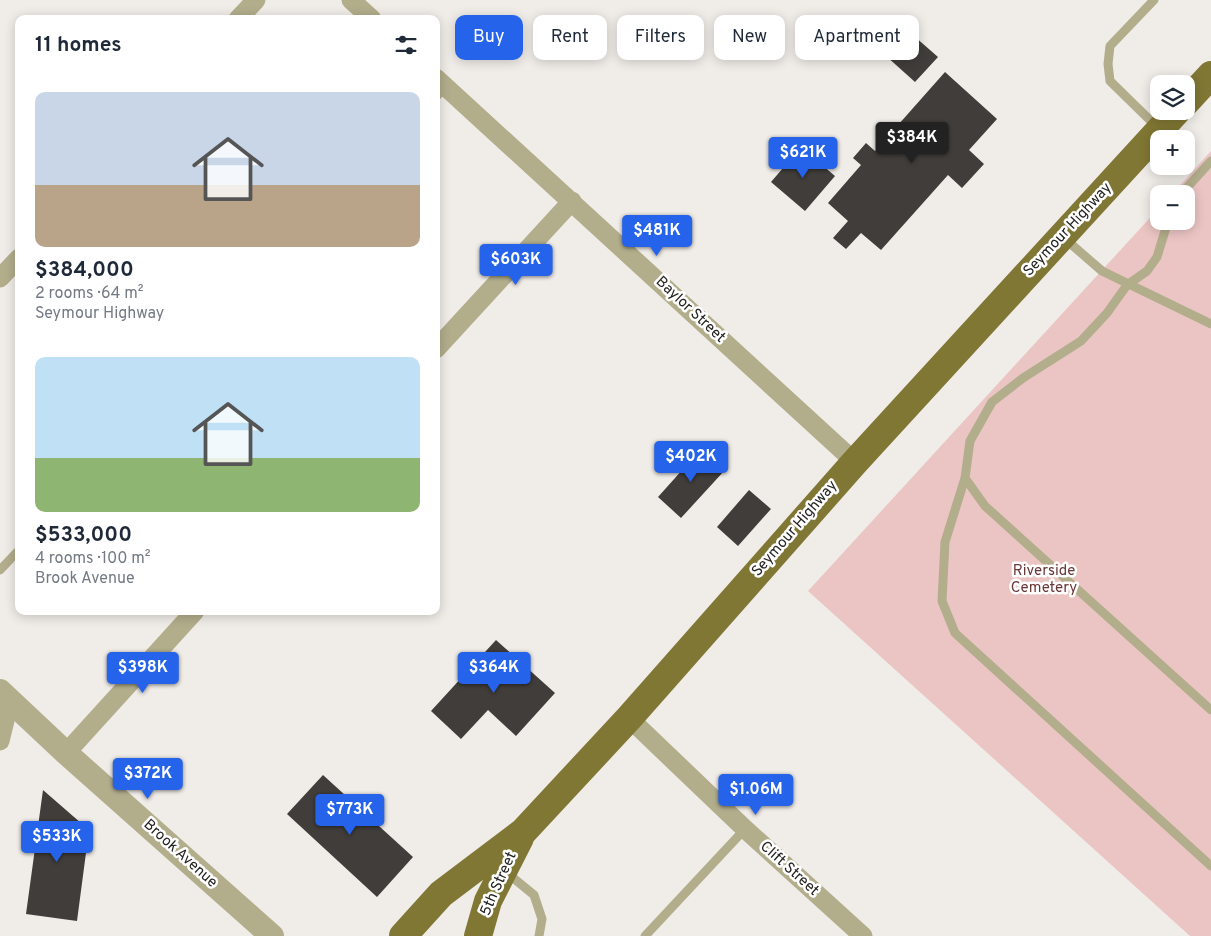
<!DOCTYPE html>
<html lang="en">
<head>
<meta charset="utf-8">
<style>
	body { margin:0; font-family:Overpass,sans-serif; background:#f2f2f3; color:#1f2937; height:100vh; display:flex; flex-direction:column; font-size:19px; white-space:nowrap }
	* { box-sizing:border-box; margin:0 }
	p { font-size:16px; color:#747a83 }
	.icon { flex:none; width:28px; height:28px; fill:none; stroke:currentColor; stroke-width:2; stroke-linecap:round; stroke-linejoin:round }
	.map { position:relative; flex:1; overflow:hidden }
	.panel { position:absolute; left:15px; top:15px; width:425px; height:600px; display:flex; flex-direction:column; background:#fff; border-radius:10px; box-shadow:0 2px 12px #0003 }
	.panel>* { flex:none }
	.top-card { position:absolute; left:455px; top:15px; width:475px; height:45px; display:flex; gap:10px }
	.fabs { position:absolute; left:1150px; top:75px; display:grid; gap:10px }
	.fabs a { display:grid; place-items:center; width:45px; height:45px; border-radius:10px; background:#fff; box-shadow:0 2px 12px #0003; font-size:25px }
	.price { position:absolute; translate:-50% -42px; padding:0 11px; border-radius:5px; background:#2563eb; color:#fff; font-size:16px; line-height:32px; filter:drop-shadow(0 1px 2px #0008) }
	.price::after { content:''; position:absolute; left:50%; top:30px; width:15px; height:11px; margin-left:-8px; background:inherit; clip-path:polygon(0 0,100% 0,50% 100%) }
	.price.selected { background:#222; color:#fff }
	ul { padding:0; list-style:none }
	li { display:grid; align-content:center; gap:10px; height:265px; padding:0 20px }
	li span { display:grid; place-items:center; height:155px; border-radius:10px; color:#555 }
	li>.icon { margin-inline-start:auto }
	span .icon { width:90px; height:90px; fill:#fffc; stroke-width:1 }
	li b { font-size:21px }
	h2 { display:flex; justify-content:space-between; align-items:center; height:60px; padding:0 20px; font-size:21px }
	.pill { padding:0 18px; border-radius:10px; background:#fff; box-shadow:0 2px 12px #0003; font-size:18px; line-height:45px }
	.pill.selected { background:#2563eb; color:#fff }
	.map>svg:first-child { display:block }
	.green { fill:#ebc5c4 }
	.building { fill:#413d3a }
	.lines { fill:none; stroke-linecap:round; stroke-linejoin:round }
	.service { stroke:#b2ad8b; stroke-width:9 }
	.minor { stroke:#b2ad8b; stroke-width:19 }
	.tertiary { stroke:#b2ad8b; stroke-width:24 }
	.primary { stroke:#817734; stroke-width:28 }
	.labels { text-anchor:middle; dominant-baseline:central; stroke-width:5; stroke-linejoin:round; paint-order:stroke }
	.street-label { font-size:15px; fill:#242321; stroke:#fff }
	.park-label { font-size:15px; fill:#6a3636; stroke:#fff }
</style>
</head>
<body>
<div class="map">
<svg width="1211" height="936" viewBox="0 0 1211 936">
	<rect width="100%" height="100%" fill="#f0ece8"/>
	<!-- green -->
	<path class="green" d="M1211,151V936H1190L808,591L1159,208V221H1186V194H1172Z"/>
	<!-- building -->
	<path class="building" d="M898,22L938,57L915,82L876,47Z
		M945,72L997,119L969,150L984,164L962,188L948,175L881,250L861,233L846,249L833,238L848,221L828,203L861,165L853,158L866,143L875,151Z
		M801,147L835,176L805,211L771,182Z
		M701,449L725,470L681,518L658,497Z
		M749,490L771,509L738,546L717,527Z
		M496,640L555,693L516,736L488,710L461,739L431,711Z
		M323,775L413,857L377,897L287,814Z
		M43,790L89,830L77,921L26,914Z"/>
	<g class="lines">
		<!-- service -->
		<path class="service" d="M1154,0L1110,46L1108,64L1110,81L1157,127
			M436,97L446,86
			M1181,194L1211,161
			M1168,221L1157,257L1147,271L1127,285L1107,313L1081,341L1023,378L992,402L970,441L965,478L985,506L1211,710
			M1064,238L1102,271L1211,324
			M965,478L945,542L942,601L955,633L1211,866
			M0,570L19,550
			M506,872L534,895L542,919L539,936
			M645,936L745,829"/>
		<!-- minor -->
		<path class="minor" d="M351,0L372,19
			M238,19L256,0
			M436,78L855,462
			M0,278L19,258
			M436,349L572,201
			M629,718L745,829L863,936
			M0,741L10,700
			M66,753L195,611"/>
		<!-- tertiary -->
		<path class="tertiary" d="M0,691L66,753L272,936"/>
		<!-- primary -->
		<path class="primary" d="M1186,102L1211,75
			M403,936L441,894L523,832L629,718L855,462L1177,111
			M478,936L488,901L520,838"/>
	</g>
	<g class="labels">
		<!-- street labels -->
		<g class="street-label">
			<text transform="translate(1068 230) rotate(-47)">Seymour Highway</text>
			<text transform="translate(690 310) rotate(43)">Baylor Street</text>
			<text transform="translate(795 529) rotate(-49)">Seymour Highway</text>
			<text transform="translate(180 854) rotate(42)">Brook Avenue</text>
			<text transform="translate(789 869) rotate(42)">Clift Street</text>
			<text transform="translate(499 884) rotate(-66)">5th Street</text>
		</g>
		<!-- park labels -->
		<g class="park-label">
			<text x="1044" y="571">Riverside<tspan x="1044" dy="17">Cemetery</tspan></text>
		</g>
	</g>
</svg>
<div class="fabs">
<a><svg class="icon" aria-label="layers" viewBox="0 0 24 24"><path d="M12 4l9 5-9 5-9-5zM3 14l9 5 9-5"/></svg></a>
<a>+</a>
<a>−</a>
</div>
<b class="price selected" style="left:912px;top:164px">$384K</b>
<b class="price" style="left:803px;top:179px">$621K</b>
<b class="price" style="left:657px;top:257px">$481K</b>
<b class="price" style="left:516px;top:286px">$603K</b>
<b class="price" style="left:691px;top:483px">$402K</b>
<b class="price" style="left:143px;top:694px">$398K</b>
<b class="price" style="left:494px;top:694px">$364K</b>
<b class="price" style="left:148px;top:800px">$372K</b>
<b class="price" style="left:756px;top:816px">$1.06M</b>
<b class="price" style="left:350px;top:836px">$773K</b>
<b class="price" style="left:57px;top:863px">$533K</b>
<div class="top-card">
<a class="pill selected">Buy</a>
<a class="pill">Rent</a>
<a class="pill">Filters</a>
<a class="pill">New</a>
<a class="pill">Apartment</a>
</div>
<section class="panel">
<h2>11 homes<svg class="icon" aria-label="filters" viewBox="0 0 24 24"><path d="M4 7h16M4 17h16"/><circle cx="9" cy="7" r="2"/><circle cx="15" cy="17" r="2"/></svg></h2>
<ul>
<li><span style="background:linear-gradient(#c9d6e8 60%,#b9a48a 0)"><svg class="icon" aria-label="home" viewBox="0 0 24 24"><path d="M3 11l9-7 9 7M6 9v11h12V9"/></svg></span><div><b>$384,000</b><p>2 rooms · 64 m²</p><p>Seymour Highway</p></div></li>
<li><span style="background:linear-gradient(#bfe0f5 65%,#8fb573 0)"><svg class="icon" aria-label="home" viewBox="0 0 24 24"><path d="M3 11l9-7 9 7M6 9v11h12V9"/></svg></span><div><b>$533,000</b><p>4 rooms · 100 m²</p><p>Brook Avenue</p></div></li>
</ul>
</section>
</div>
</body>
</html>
